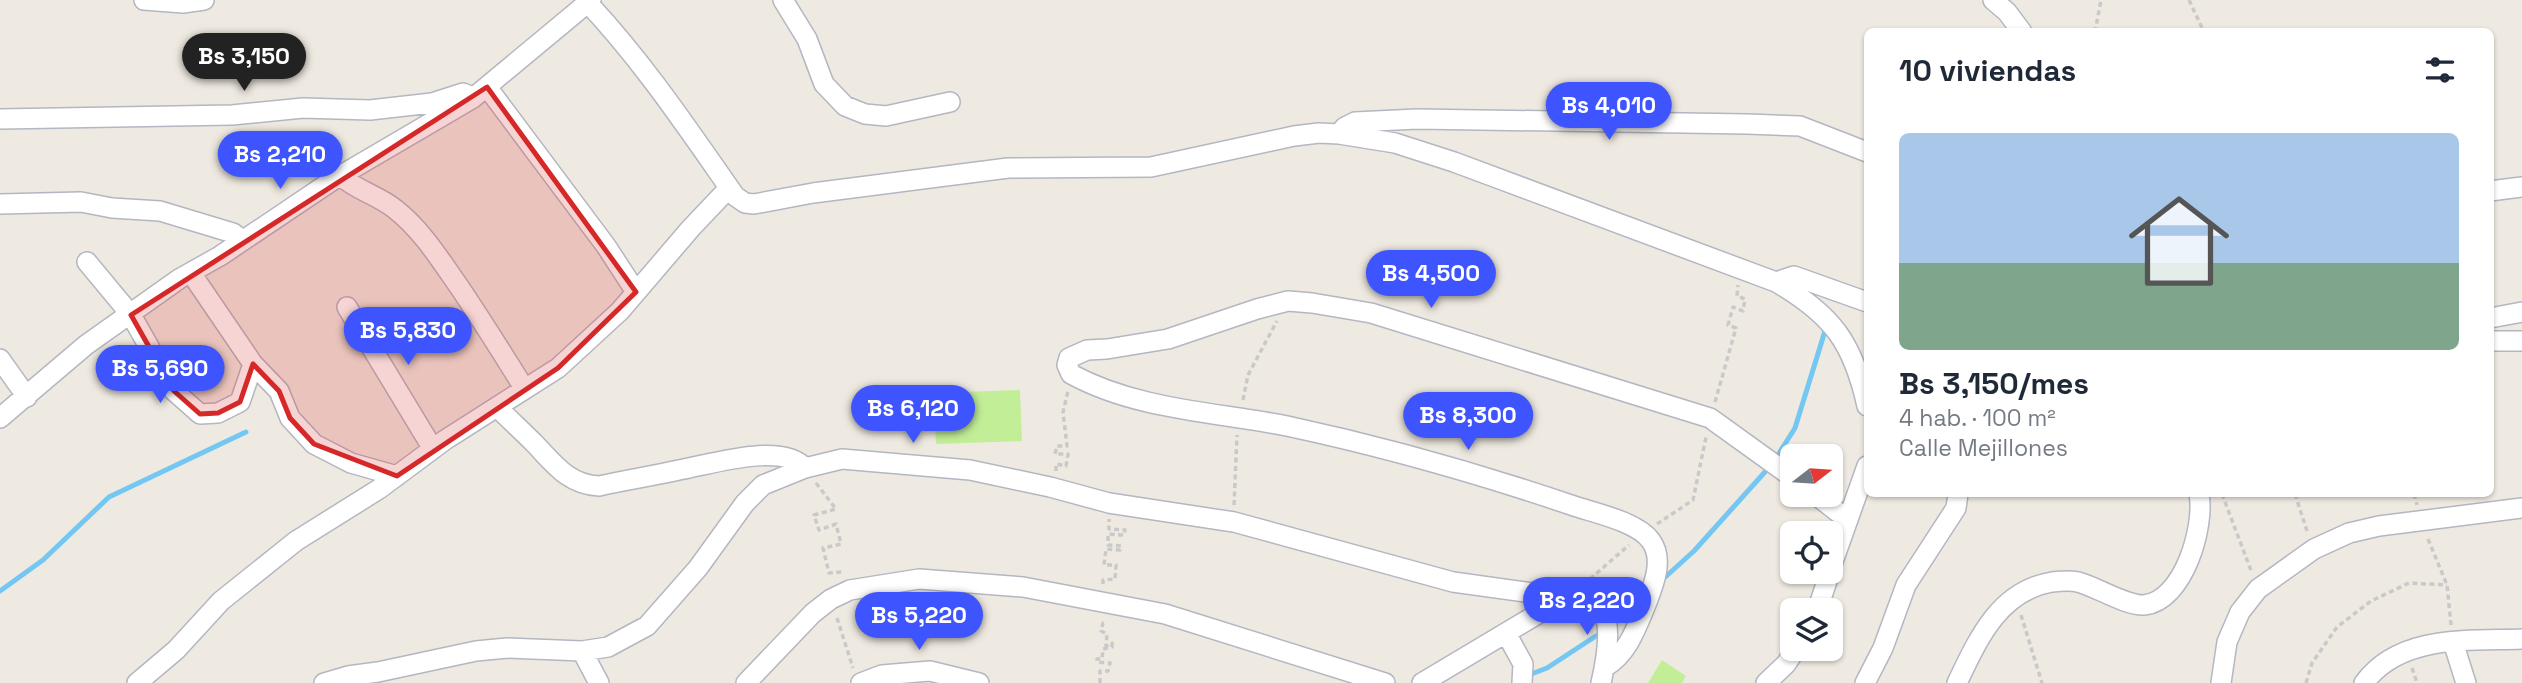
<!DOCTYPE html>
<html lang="es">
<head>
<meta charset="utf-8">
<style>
	body { margin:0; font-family:"Space Grotesk",sans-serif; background:#f2f2f3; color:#1f2937; height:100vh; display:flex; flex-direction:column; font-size:26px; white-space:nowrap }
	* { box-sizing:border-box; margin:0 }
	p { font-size:23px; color:#747a83 }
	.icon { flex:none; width:38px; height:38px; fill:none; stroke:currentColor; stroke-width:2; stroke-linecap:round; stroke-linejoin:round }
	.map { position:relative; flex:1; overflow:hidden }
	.sheet { position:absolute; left:1864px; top:28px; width:630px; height:469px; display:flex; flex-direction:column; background:#fff; border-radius:10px; box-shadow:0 2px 5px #0004 }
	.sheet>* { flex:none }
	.needle { width:46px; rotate:73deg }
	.tools { position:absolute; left:1780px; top:444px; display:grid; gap:14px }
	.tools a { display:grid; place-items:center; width:63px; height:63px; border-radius:10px; background:#fff; box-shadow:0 2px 5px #0004; font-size:35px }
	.price { position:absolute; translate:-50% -60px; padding:0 16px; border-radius:24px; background:#3e54fe; color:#fff; font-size:23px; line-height:46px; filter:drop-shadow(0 2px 4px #0008) }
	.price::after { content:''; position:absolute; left:50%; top:42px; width:21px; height:16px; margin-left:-10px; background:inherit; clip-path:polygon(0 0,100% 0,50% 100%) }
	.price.on { background:#222; color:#fff }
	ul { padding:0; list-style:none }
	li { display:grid; align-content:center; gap:14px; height:371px; padding:0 35px }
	li span { display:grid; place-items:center; height:217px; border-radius:10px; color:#555 }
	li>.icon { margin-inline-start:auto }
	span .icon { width:126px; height:126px; fill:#fffc; stroke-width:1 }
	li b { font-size:30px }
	h2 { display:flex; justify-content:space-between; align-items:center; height:84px; padding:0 35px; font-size:30px }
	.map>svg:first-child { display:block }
	.pitch { fill:#c3ee98 }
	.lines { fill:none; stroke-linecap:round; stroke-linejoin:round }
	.stream { stroke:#73c7f2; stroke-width:5 }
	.minor-casing { stroke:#b4b6c1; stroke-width:22 }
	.path { stroke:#c9c9c9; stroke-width:3.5; stroke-dasharray:5 3.5; stroke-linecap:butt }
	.minor { stroke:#fff; stroke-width:19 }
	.marked { fill:#d62828; fill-opacity:0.2; stroke:#d62828; stroke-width:5; stroke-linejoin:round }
</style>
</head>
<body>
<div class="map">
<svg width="2522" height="683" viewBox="0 0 2522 683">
	<rect width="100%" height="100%" fill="#efeae1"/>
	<!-- pitch -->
	<path class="pitch" d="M1020,390L1022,441L936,444L934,393Z
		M1662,660L1686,676L1682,683H1648Z"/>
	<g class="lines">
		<!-- stream -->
		<path class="stream" d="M1662,580L1694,551L1773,463L1795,428L1825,331
			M0,591L43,560L109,497L246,432
			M1613,625L1639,601
			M1526,676L1547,668L1602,632"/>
		<!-- minor casing -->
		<g class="minor-casing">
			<path id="minor" d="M144,0L183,3L204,0
				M585,0C642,60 688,129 735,196L745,203L754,204L813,193L1008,168L1151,167L1294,136L1319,133L1339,134L1395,143L1454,162L1776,282C1833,315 1853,343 1867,406
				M783,0L807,39L824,84L845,106L865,114L886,116L950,102
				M1993,0L2007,12L2022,32
				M487,87L606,246L636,292
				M0,119L232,115L303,108L370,110L432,103L463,93L472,97
				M1339,134L1345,127L1355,122L1417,119L1747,124L1800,126L1867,152
				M341,176C357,191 378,195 395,209C422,230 441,261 460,288C482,321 503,354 524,388
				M2490,191L2522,187
				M0,204L81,202L112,208L160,211L233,233L242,240
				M87,262L131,315L174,391L200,414L218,413L240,402L253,364
				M191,273L253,364L279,391L290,418L314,444L351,463L397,476
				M1776,282L1794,276L1867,302
				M347,307L433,449
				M2490,318L2522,312
				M2490,341H2522
				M0,359L27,397
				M498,408C510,420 523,432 535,444C554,464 569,485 599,486C626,480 652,476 679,470C709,465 782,441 805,468
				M0,418L86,345L179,279L220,256L333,180L473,98L591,0
				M1816,495L1848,520
				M1830,570L1867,466
				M1817,611L1830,572
				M1506,633L1523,664L1522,683
				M2453,642L2466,683
				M582,651L599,683
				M1605,667C1628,654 1637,626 1647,602C1654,584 1664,559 1651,541C1638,522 1595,513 1574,506C1480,474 1385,447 1287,426C1216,412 1137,410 1071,374L1067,365L1069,358L1087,350L1107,349L1168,339L1257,309L1288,301L1312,303L1371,313L1710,418L1792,477
				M137,683L176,650L221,601L296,541L379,489L445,440L558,368L620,311L691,228L729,188
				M324,683L348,676L378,672L476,651L507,648L582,651L608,647L647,626L698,568L745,503L763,485L805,468L842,459L970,470L1050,487L1109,503L1234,522L1453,582L1540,594L1549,597L1556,603
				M746,683L813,613L831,599L850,590L919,579L1023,587L1165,614L1385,683
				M861,683L882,675L930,671L979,683
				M1422,683L1556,603C1620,574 1610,644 1601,683
				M1766,683L1786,664L1796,649
				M1865,683L1883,648L1906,585L1956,508L1958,494
				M1957,683C1978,639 1999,591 2052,582C2060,581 2070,580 2078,582C2097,587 2126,606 2144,605C2184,601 2205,526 2199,494
				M2221,683L2227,642L2240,612L2258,589L2314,549L2349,533L2379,526L2522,508
				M2364,683C2400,634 2469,641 2522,639"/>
		</g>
		<!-- path -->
		<path class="path" d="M2189,0L2204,32
			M2095,32L2101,0
			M1243,400L1248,375L1277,321
			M1715,402L1736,328L1728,325L1733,307L1743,311L1745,299L1737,296L1738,285
			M1056,471V464L1066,466L1068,454H1055L1057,446H1067L1063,412L1068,391
			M816,483L836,509L814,515L819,530L836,524L841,544L823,548L829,573L842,572
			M2222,494L2252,573
			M2295,494L2307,531
			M2414,494L2417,505
			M1234,505L1237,435
			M1657,524L1693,500L1706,437
			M2428,539L2447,585L2451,625
			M1590,579L1629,545
			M1103,584V580L1115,579L1116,565H1104L1106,549L1120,550L1121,546L1108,545V534L1124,535L1125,530L1109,529V519
			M2021,615L2042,683
			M837,618L853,668
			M2412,668L2417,683
			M1100,683V671H1108L1110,663L1097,662V659H1102L1103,649L1112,647V643L1106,646L1107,634L1101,631L1103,623H1105
			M2306,683L2312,663L2337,627L2371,601L2409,583L2447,585"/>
		<!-- minor -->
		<use href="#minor" class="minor"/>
	</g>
	<!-- marked area -->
	<path class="marked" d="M487,87L636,292L558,368L397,476L314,444L290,418L279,391L253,364L240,402L218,413L200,414L174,391L131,315Z"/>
</svg>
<div class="tools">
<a><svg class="needle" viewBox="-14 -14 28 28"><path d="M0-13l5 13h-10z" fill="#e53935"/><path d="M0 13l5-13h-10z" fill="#747a83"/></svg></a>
<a><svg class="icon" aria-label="locate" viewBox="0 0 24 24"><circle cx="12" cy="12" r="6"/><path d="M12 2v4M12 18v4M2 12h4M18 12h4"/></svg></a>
<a><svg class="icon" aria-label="layers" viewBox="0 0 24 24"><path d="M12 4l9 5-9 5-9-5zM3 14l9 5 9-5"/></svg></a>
</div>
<b class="price on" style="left:244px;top:93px">Bs 3,150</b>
<b class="price" style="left:1609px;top:142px">Bs 4,010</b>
<b class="price" style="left:280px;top:191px">Bs 2,210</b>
<b class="price" style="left:1431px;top:310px">Bs 4,500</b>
<b class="price" style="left:408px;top:367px">Bs 5,830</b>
<b class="price" style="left:160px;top:405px">Bs 5,690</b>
<b class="price" style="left:913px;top:445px">Bs 6,120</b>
<b class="price" style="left:1468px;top:452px">Bs 8,300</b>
<b class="price" style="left:1587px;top:637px">Bs 2,220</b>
<b class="price" style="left:919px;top:652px">Bs 5,220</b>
<section class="sheet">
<h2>10 viviendas<svg class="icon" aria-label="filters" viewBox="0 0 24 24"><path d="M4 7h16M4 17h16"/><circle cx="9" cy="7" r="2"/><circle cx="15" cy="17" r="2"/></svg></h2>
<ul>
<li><span style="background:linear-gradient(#a9c7e8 60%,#7fa58c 0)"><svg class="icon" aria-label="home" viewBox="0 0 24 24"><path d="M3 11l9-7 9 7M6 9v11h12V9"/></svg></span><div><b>Bs 3,150/mes</b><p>4 hab. · 100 m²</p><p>Calle Mejillones</p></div></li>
</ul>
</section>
</div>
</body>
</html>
